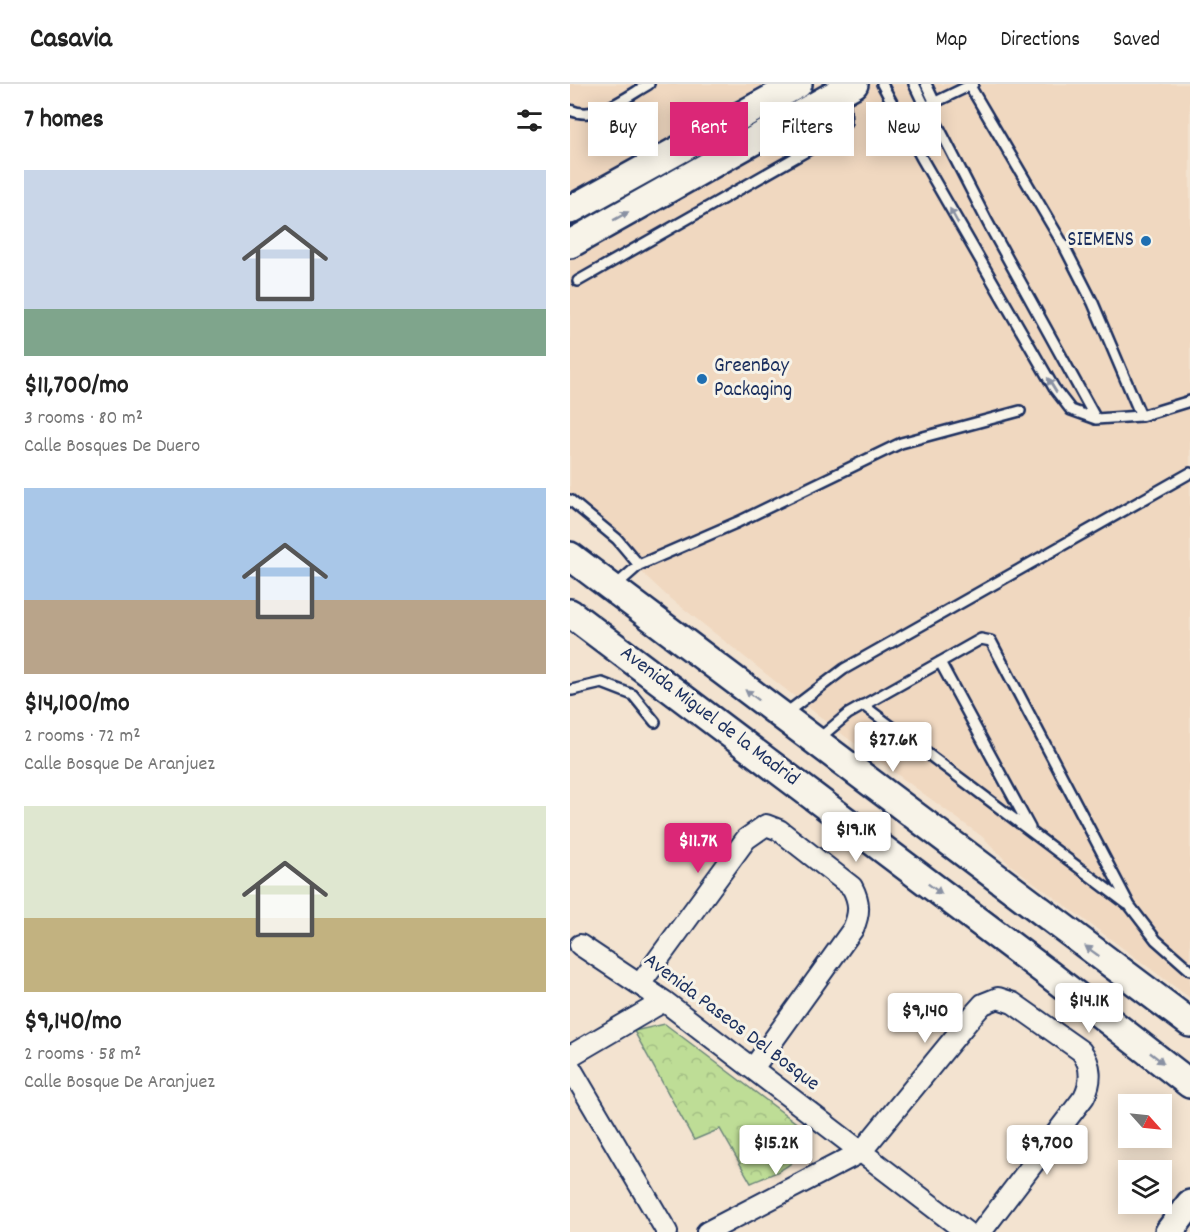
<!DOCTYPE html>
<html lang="en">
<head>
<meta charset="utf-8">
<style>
	body { margin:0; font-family:Dekko,sans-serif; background:#f6f6f6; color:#222; height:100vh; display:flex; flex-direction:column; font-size:22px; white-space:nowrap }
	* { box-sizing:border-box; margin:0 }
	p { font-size:20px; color:#767676 }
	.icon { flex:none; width:33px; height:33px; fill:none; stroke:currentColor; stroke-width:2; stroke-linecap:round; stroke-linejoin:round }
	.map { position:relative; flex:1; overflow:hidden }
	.sheet { display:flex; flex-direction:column; background:#fff; width:570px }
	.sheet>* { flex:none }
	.banner { position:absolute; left:18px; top:18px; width:512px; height:54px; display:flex; gap:12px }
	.needle { width:39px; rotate:117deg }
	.controls { position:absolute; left:548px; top:1010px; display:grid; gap:12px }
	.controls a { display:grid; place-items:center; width:54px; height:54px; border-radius:0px; background:#fff; box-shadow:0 3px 15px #0003; font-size:30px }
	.price { position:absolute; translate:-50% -51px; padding:0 14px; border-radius:6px; background:#fff; color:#222; font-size:20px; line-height:39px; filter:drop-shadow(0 2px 3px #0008) }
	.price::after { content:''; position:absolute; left:50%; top:36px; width:18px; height:14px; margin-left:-9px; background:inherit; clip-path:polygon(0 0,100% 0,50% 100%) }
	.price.current { background:#db2777; color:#fff }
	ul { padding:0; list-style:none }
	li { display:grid; align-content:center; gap:12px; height:318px; padding:0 24px }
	li span { display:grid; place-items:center; height:186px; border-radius:0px; color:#555 }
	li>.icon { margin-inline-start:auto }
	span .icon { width:108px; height:108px; fill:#fffc; stroke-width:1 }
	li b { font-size:26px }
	h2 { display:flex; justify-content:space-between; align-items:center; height:72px; padding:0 24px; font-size:26px }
	.pill { padding:0 21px; border-radius:0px; background:#fff; box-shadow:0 3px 15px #0003; font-size:21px; line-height:54px }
	.pill.current { background:#db2777; color:#fff }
	header { display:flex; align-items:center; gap:36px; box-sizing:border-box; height:84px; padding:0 30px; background:#fff; border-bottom:2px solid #e0e0e0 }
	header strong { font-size:28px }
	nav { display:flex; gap:33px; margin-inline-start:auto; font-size:21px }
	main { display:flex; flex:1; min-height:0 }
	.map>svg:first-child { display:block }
	.built { fill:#f0d8c0 }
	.park { fill:url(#park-crowns); stroke:#6c867a; stroke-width:1.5 }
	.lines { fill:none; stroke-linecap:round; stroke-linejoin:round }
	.lane-casing { stroke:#1b2f5e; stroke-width:14 }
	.street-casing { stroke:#1b2f5e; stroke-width:24 }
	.secondary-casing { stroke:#1b2f5e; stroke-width:32 }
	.lane { stroke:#f7f3e8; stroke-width:9 }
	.street { stroke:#f7f3e8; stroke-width:20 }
	.secondary { stroke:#f7f3e8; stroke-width:27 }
	.oneway { fill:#8991a3 }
	.poi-dot { fill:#1f6fb2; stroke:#f7f3e8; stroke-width:2 }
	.labels { text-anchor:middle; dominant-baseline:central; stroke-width:6; stroke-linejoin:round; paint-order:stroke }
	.poi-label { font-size:21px; fill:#1b2f5e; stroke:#f7f3e8; text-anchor:end }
	.street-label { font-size:21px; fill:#1b2f5e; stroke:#f7f3e8 }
</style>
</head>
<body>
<header>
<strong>Casavia</strong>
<nav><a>Map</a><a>Directions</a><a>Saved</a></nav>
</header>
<main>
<section class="sheet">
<h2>7 homes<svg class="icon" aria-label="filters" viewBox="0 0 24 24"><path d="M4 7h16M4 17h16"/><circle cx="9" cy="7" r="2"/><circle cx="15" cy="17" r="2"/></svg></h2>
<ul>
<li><span style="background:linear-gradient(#c9d6e8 75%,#7fa58c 0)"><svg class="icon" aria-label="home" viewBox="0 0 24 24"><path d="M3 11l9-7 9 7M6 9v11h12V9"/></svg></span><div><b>$11,700/mo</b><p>3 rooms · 80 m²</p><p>Calle Bosques De Duero</p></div></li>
<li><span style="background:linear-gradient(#a9c7e8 60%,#b9a48a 0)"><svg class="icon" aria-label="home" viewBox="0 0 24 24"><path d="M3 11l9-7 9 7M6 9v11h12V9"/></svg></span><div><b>$14,100/mo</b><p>2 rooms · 72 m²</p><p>Calle Bosque De Aranjuez</p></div></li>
<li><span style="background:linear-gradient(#dfe7d0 60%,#c2b280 0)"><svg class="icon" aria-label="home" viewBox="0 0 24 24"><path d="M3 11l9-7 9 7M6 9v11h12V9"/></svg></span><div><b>$9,140/mo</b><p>2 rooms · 58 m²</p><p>Calle Bosque De Aranjuez</p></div></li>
</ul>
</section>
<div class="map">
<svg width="620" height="1148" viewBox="0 0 620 1148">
	<defs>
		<pattern id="park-crowns" width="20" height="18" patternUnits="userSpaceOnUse" patternTransform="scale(1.5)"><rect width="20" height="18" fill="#bedd96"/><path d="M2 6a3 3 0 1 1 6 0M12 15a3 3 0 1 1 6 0" fill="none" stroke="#a3be84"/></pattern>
	</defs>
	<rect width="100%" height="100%" fill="#f3e3d0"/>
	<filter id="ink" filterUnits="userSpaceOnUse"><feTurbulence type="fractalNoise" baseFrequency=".0167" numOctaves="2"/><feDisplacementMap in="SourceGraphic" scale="12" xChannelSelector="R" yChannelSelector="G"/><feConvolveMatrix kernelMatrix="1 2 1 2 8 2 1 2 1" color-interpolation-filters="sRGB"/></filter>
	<g filter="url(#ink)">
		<!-- built -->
		<path class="built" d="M0,0H620V914L439,780L414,754L272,650L95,510L30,449L0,426Z"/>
		<!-- park -->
		<path class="park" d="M95,940L229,1041C243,1078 209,1087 181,1099L150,1045L124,1056L64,947Z"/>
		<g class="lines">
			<!-- lane casing -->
			<g class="lane-casing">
				<path id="lane" d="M312,0L351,73L484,304L501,326L526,335
					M344,0L355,23L362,30L418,139L526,335L571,332L523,219L494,162L400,2
					M356,0L365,19L364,24
					M355,23L403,0
					M0,26C27,38 56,13 79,0
					M8,197L263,52L276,38L275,22L270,12
					M571,332L620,317
					M0,416L47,455L69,481L44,503
					M69,481L168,438L331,359L450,327
					M370,578L460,744
					M2,606L32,599L63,611L85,638
					M293,621L557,820
					M216,629L274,585L620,389
					M247,656L278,630L411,555L421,557L560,822L586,856L620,886"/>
			</g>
			<!-- street casing -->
			<g class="street-casing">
				<path id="street" d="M10,861L94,917L396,1148
					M70,900L176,755L196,741L209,746L282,803C290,818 290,829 283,845L184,983
					M0,972L94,917
					M0,983L97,1148
					M137,1148L291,1068L404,930L413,920L428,914L443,919L511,967C522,981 522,997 514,1013L411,1148"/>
			</g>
			<!-- secondary casing -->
			<g class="secondary-casing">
				<path id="secondary" d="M0,126L228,0
					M0,160L284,0
					M0,472L620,939
					M0,529L480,891L620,1000
					M599,1148L620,1120"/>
			</g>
			<!-- lane -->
			<use href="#lane" class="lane"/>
			<!-- street -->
			<use href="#street" class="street"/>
			<!-- secondary -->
			<use href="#secondary" class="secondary"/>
		</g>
		<!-- one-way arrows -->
		<defs><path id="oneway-solid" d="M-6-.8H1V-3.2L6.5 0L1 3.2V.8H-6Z" transform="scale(1.5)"/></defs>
		<g class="oneway">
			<use href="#oneway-solid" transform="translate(51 132) rotate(-29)"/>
			<use href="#oneway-solid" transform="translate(384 132) rotate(-119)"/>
			<use href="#oneway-solid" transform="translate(482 301) rotate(-122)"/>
			<use href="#oneway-solid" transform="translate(182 611) rotate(-143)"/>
			<use href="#oneway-solid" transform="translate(365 805) rotate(37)"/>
			<use href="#oneway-solid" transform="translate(522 867) rotate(-144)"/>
			<use href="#oneway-solid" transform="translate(587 974) rotate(38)"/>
		</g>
	</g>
	<!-- markers -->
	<g class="poi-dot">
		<circle cx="576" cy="157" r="6"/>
		<circle cx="132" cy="295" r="6"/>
	</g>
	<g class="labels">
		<!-- poi labels -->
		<g class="poi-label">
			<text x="564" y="157">SIEMENS</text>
			<text x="144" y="283" text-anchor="start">GreenBay<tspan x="144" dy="24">Packaging</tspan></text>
		</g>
		<!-- street labels -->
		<g class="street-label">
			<text transform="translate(139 633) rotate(37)">Avenida Miguel de la Madrid</text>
			<text transform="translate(161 939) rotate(37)">Avenida Paseos Del Bosque</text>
		</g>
	</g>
</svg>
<div class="controls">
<a><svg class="needle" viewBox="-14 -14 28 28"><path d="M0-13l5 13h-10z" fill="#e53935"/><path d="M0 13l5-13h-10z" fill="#767676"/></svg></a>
<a><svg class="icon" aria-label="layers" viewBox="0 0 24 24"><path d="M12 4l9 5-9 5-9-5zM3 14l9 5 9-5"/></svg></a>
</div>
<b class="price" style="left:323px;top:689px">$27.6K</b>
<b class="price" style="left:286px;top:779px">$19.1K</b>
<b class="price current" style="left:128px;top:790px">$11.7K</b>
<b class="price" style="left:519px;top:950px">$14.1K</b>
<b class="price" style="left:355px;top:960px">$9,140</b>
<b class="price" style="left:206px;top:1092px">$15.2K</b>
<b class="price" style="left:477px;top:1092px">$9,700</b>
<div class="banner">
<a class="pill">Buy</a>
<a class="pill current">Rent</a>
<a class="pill">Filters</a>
<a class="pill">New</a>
</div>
</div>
</main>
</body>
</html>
